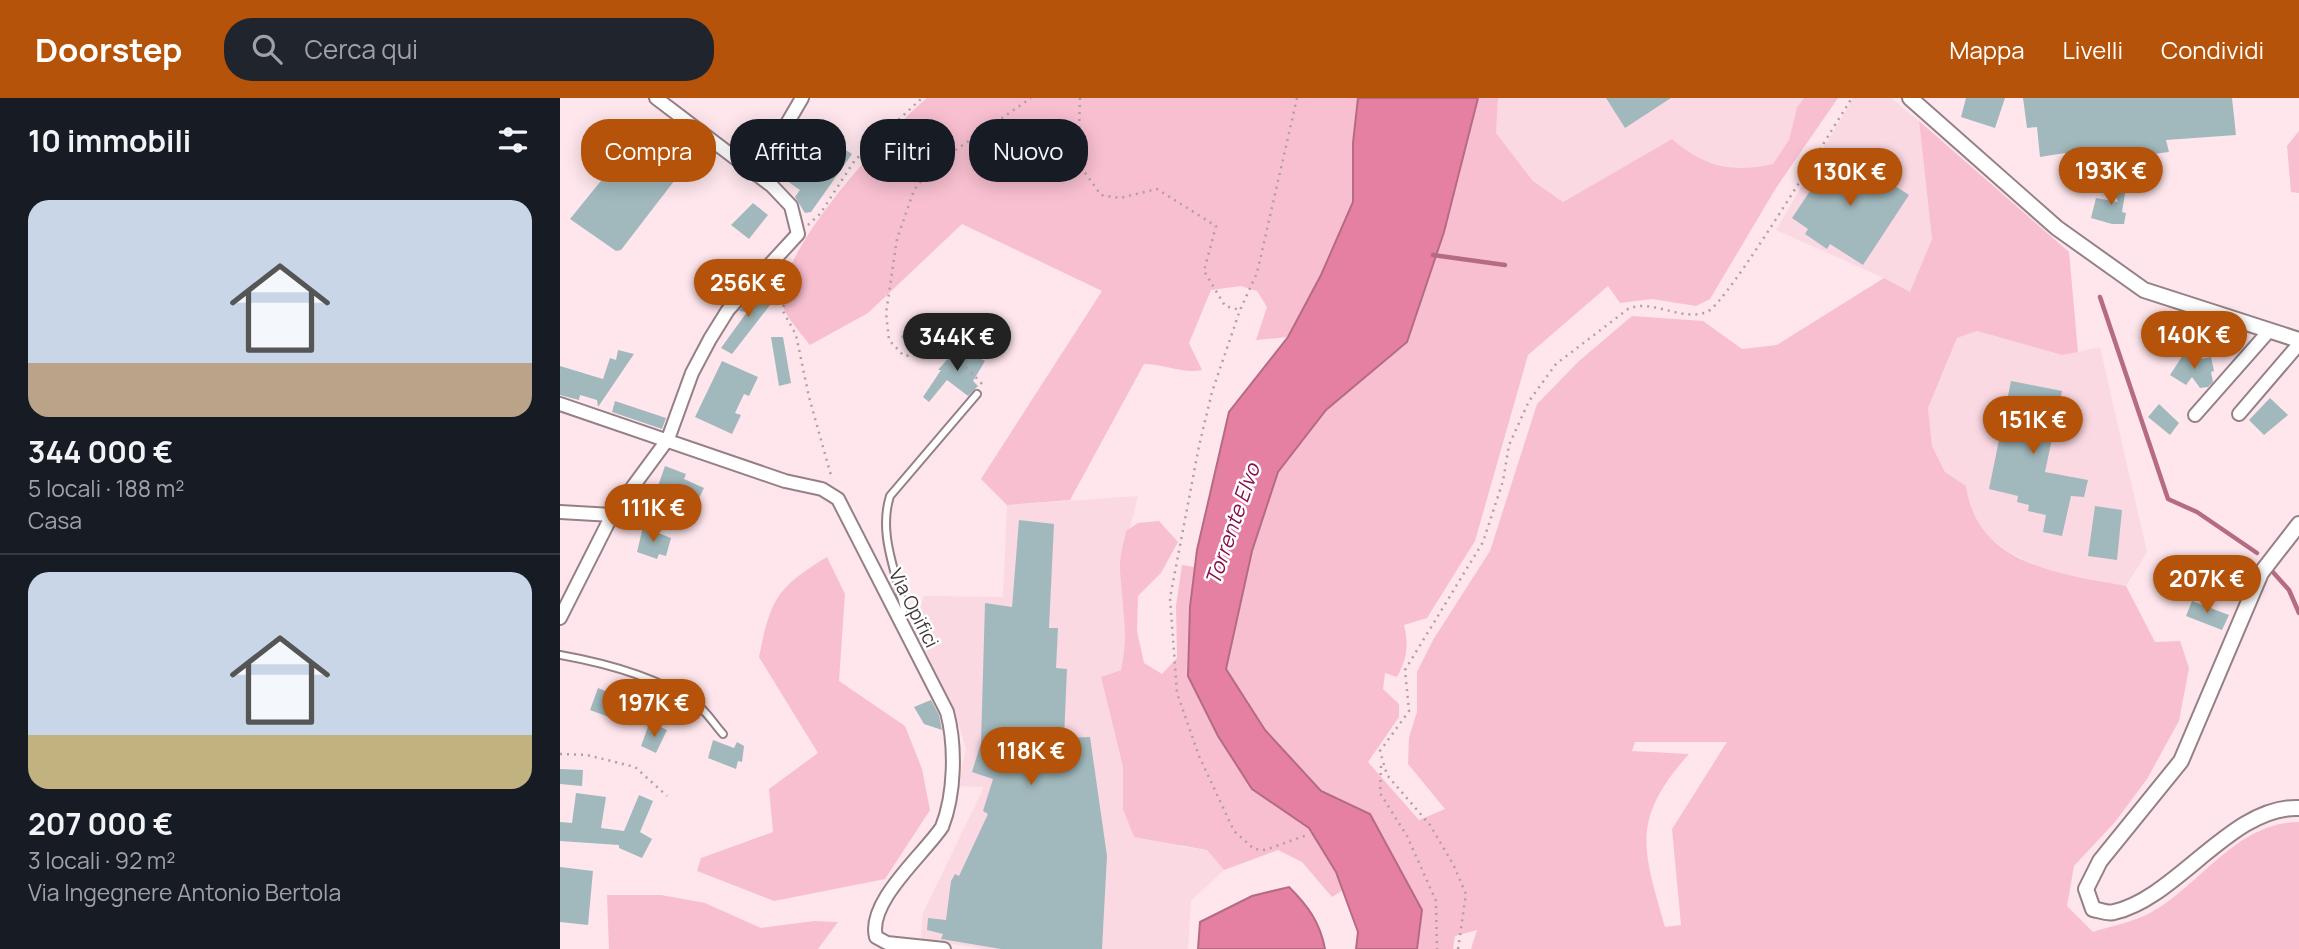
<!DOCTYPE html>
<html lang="it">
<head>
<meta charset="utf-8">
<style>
	body { margin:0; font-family:Manrope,sans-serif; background:#20242c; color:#f1f3f6; height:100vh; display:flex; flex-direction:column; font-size:26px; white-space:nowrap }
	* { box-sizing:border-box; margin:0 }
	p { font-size:23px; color:#9ea1a6 }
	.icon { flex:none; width:38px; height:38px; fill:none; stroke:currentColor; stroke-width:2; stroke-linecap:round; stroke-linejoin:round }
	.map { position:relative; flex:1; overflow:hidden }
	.details { display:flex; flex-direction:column; background:#171b24; width:560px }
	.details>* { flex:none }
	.banner { position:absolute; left:21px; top:21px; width:665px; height:63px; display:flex; gap:14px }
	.price { position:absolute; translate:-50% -60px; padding:0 16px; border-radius:24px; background:#b45309; color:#fff; font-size:23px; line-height:46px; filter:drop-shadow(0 2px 4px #0008) }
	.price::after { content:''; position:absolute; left:50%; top:42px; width:21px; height:16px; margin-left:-10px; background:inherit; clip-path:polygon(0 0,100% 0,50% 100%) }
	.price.active { background:#222; color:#fff }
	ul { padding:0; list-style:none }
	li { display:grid; align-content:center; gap:14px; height:371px; padding:0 28px }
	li+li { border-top:2px solid #363941 }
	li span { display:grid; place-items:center; height:217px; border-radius:21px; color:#555 }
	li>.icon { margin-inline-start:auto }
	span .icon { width:126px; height:126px; fill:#fffc; stroke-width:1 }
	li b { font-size:30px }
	h2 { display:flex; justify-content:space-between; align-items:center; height:84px; padding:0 28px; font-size:30px }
	.chip { padding:0 24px; border-radius:28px; background:#171b24; box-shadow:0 4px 18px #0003; font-size:24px; line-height:63px }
	.chip.active { background:#b45309; color:#fff }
	header { display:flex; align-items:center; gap:42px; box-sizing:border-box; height:98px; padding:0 35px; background:#b45309; color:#fff }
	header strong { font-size:33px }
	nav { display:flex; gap:38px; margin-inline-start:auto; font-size:24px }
	.search { width:490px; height:63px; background:#20242c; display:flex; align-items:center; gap:18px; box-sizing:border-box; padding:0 24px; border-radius:28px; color:#9ea1a6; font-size:26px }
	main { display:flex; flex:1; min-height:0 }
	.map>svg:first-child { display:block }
	.built { fill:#fad9e3 }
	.green { fill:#f8bfd0; fill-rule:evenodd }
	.water { fill:#e680a3; stroke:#b56b84; stroke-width:2 }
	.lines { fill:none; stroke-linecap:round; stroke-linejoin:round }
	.stream { stroke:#b56b84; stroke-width:4.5 }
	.building { fill:#a1b9bd; fill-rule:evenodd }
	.service-casing { stroke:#958086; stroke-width:10 }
	.minor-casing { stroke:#958086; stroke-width:16 }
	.tertiary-casing { stroke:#958086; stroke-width:18 }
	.path { stroke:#b19fa4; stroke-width:2.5; stroke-dasharray:2 5; stroke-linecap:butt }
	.service { stroke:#fff; stroke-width:6 }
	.minor { stroke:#fff; stroke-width:12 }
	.tertiary { stroke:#fff; stroke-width:14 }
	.labels { text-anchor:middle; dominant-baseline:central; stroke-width:5; stroke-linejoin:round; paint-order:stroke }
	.street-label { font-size:19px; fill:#42393c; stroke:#fff }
	.water-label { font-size:21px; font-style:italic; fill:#8b114c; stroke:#fff }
</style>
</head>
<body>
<header>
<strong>Doorstep</strong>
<div class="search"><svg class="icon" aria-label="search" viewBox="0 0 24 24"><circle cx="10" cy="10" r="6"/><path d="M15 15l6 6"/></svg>Cerca qui</div>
<nav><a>Mappa</a><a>Livelli</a><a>Condividi</a></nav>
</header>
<main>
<section class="details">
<h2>10 immobili<svg class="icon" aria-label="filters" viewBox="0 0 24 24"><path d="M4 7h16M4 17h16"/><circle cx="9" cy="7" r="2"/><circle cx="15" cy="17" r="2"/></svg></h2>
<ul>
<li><span style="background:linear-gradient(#c9d6e8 75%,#b9a48a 0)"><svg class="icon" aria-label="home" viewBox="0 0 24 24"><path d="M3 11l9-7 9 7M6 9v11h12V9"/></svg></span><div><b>344 000 €</b><p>5 locali · 188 m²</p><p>Casa</p></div></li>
<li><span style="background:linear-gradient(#c9d6e8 75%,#c2b280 0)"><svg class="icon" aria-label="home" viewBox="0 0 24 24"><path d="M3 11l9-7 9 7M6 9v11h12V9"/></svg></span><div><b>207 000 €</b><p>3 locali · 92 m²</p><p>Via Ingegnere Antonio Bertola</p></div></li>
</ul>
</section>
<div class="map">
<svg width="1739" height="851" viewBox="0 0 1739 851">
	<rect width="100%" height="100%" fill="#fee6ec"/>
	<!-- built -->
	<path class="built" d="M938,0H1244L1237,9L1229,42L1213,66L1184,73L1135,61L1112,41L1003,104L973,83L936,35Z
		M1293,0H1331L1359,23L1372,141L1350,195L1324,180L1216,132Z
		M1417,233L1502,257L1540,249L1587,454L1566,488L1482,472L1446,452L1427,438L1418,425L1409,407L1406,388L1385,374L1372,348L1368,310L1397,240Z
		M578,398L560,470L565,502L564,560L561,572L541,579L563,669V711L623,749L647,752L664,772L631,803L628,851H425L361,841L363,815L424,689L398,688L406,651L394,610L353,529L364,498L443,499L447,407Z"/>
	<!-- green -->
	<path class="green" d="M367,0H798L793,45V104L761,177L728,239L696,242L707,209L697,193L681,188L651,192L629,245L642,272C623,276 604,266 584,266L510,402L447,407L421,381L542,193L402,126L308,215L250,247C242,236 226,220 223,207C211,159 331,30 367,0Z
		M918,0H938L936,35L973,83L1003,104L1112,41C1144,69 1172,75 1213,66L1229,42L1237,9L1244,0H1278L1216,90L1150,201L1136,208L1092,201L1060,205L1048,188L968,257L915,443L867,520L844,527C849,547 847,561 837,579L825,575L823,591L839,606V619L808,664L859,722L885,711L848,666L849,639L857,614V574L873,542L930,453L977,306L1019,263L1072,218L1143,223L1182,251L1217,247L1324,180L1350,194L1372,141L1359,23L1509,154L1518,254L1502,257L1417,233L1397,240L1368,310L1372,348L1385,374L1406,388C1417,468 1501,476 1566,488L1595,544L1620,543L1629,570L1619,623L1587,681L1555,724L1514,768L1507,808L1533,834C1551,828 1573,824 1590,815C1640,788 1676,724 1739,724V851H911L917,832L895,838L893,851H857L862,812L810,716L761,693L705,632L666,571L692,453L718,374L766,312L847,243L884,134ZM1075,644H1167L1112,731L1121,827L1105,829C1083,751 1070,722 1129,656L1072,653Z
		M1739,33V95L1731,94L1727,48Z
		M599,423L618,444L601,475L578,498L577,533L584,565L602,576L617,560L616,508L622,467L635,469L630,509L628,579L658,638L692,691L749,730L776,774L783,792L772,799L742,764L718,752L664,772L647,752L574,739L563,711V669L541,579L561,572C569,537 562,506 560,472C559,460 564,445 566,433L578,425Z
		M267,459L285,496L279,583L345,628L362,671L370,712L325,781L214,803L137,773L141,760L213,734L209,691L258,655L199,559C211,501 216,490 267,459Z
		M47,797H101L145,805L201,830L254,823L278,824L258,851H49Z"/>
	<!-- water -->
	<path class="water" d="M798,0H918L884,134L847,244L766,312L718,374L692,453L666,571L705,632L761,693L810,716L862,812L857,851H796L798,834L776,774L749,730L692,691L658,638L628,578L630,509L637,452L669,314L728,239L761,177L793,104V45Z
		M729,789C748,808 760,824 765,851H638L640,824L692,798Z"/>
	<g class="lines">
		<!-- stream -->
		<path class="stream" d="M873,157L945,167
			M1540,199L1608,401L1637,414L1697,455
			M1711,472L1729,492L1739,515"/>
	</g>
	<!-- building -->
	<path class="building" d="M1046,0H1111L1065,30Z
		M1406,0H1445L1435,30L1401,19Z
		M1463,0H1672L1676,37L1606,42L1609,54L1507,67L1505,55L1480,59L1477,29L1467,30Z
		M87,26L131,61L61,152L56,153L10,121Z
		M241,33L252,41L258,34L292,56L251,114L245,115L235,99L240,92L214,74Z
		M1278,51L1349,97L1303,167L1270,146L1267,151L1245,136L1248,131L1232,120Z
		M1567,83L1562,114L1566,115L1564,126H1552L1531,120L1536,100L1558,104L1552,87Z
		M193,105L208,117L189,141L171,127Z
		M201,189L206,190L210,207L172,256L161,250L187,214L179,213Z
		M351,226L371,239L360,253L341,239Z
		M211,239H223L231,285L219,288Z
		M398,249L425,263L413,283L418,288L408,298L387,282L369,304L363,299L381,272H378Z
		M58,252L74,256L38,309L37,302L20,297L19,302L0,297V268L43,281L50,260L56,262Z
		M1623,257L1632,263L1651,259L1654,273L1651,274L1653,284L1648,289L1640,290L1632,279L1626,287L1610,277Z
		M162,263L198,279L189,298L184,296L175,315L181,317L172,336L135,319Z
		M1451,283L1502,293L1485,374L1528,382L1524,399L1511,398L1502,438L1483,434L1486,417L1468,413L1469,407L1457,404L1458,398L1429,391Z
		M1710,300L1728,317L1704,337L1689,322Z
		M55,303L106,320L102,331L52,314Z
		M1599,306L1619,325L1610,337L1588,319Z
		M105,368L126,376L124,381L144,390L136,406L98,388Z
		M1535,408L1562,412L1557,462L1528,458Z
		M459,422L494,426L489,530H498L496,570L507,571L504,640L530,639L547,758L542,851H441L381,841L383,836L367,832L368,820L386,822L391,783L395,776L399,778L428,716L423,713L433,681L412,674L421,645L425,505L452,509ZM445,637L469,640L467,661L438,660Z
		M83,429L111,440L106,458L99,456L97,461L77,454Z
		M1632,503L1669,517L1662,532L1626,518Z
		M38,590L61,599L56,612L73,628L30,612Z
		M371,602L379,617L382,632L364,626L354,609Z
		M98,628L107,632L96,655L81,648L88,629L96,631Z
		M153,642L174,650L177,644L184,648L182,664L178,663L176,671L148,660Z
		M0,671L23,672L22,688L0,686Z
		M16,695L46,699L41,730L64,733L79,697L93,703L80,734L92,741L82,760L59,750V747L0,743V724L12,725Z
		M0,769L33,773L28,827L0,824Z"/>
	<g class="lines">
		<!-- service casing -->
		<g class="service-casing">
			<path id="service" d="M339,520L344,511C336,473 318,436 330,398L417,296
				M0,557C45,565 96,579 134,604C145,611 154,626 163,636"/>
		</g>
		<!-- minor casing -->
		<g class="minor-casing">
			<path id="minor" d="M197,77L242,0
				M0,306L225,383L262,391L278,401L387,614C396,648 395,696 382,729C363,757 307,804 316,839L327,845L384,851
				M1679,316L1739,246
				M1635,317L1709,233
				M0,414L52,417
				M0,520L52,417L108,341L132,275L150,241L168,212L238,136L231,108L212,88L96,0"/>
		</g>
		<!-- tertiary casing -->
		<g class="tertiary-casing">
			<path id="tertiary" d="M1350,0L1497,130L1584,192L1739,242
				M1739,426L1701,475L1621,663L1540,763L1526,791L1533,811C1539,812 1548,816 1554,814C1617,800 1672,707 1739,710"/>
		</g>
		<!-- path -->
		<path class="path" d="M520,0L518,65L541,97L560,100L597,91L656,128L644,173L665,208L680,212
			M737,0L697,175L680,212L652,294L639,348L610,500L617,595L639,658L674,733L694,751L705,752L747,737
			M248,127L260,116L295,62L362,0
			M228,165L223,213L236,237L249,299L272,381
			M422,286C395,255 384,254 344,258L329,242L326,215L337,141L354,92L374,67L471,0
			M0,656L27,657L75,669L107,698
			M821,668L820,695L847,738L876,803L877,851
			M898,851L906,796L893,766L870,727L827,677L820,653L849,613L845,572L923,444L943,383L949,347L969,303L996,266L1068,211C1092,200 1121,224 1147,214C1168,205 1271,32 1292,0"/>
		<!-- service -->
		<use href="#service" class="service"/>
		<!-- minor -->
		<use href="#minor" class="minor"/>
		<!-- tertiary -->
		<use href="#tertiary" class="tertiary"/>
	</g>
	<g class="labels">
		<!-- street labels -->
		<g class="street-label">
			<text transform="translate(354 510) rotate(63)">Via Opifici</text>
		</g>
		<!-- water labels -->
		<g class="water-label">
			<text transform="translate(672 426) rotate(-71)">Torrente Elvo</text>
		</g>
	</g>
</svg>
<b class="price" style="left:1551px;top:109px">193K €</b>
<b class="price" style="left:1290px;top:110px">130K €</b>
<b class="price" style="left:188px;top:221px">256K €</b>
<b class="price" style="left:1634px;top:273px">140K €</b>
<b class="price active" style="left:397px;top:275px">344K €</b>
<b class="price" style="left:1473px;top:358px">151K €</b>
<b class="price" style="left:93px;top:446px">111K €</b>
<b class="price" style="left:1647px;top:517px">207K €</b>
<b class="price" style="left:94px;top:641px">197K €</b>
<b class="price" style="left:471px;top:689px">118K €</b>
<div class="banner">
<a class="chip active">Compra</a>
<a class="chip">Affitta</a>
<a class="chip">Filtri</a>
<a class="chip">Nuovo</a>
</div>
</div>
</main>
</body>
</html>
